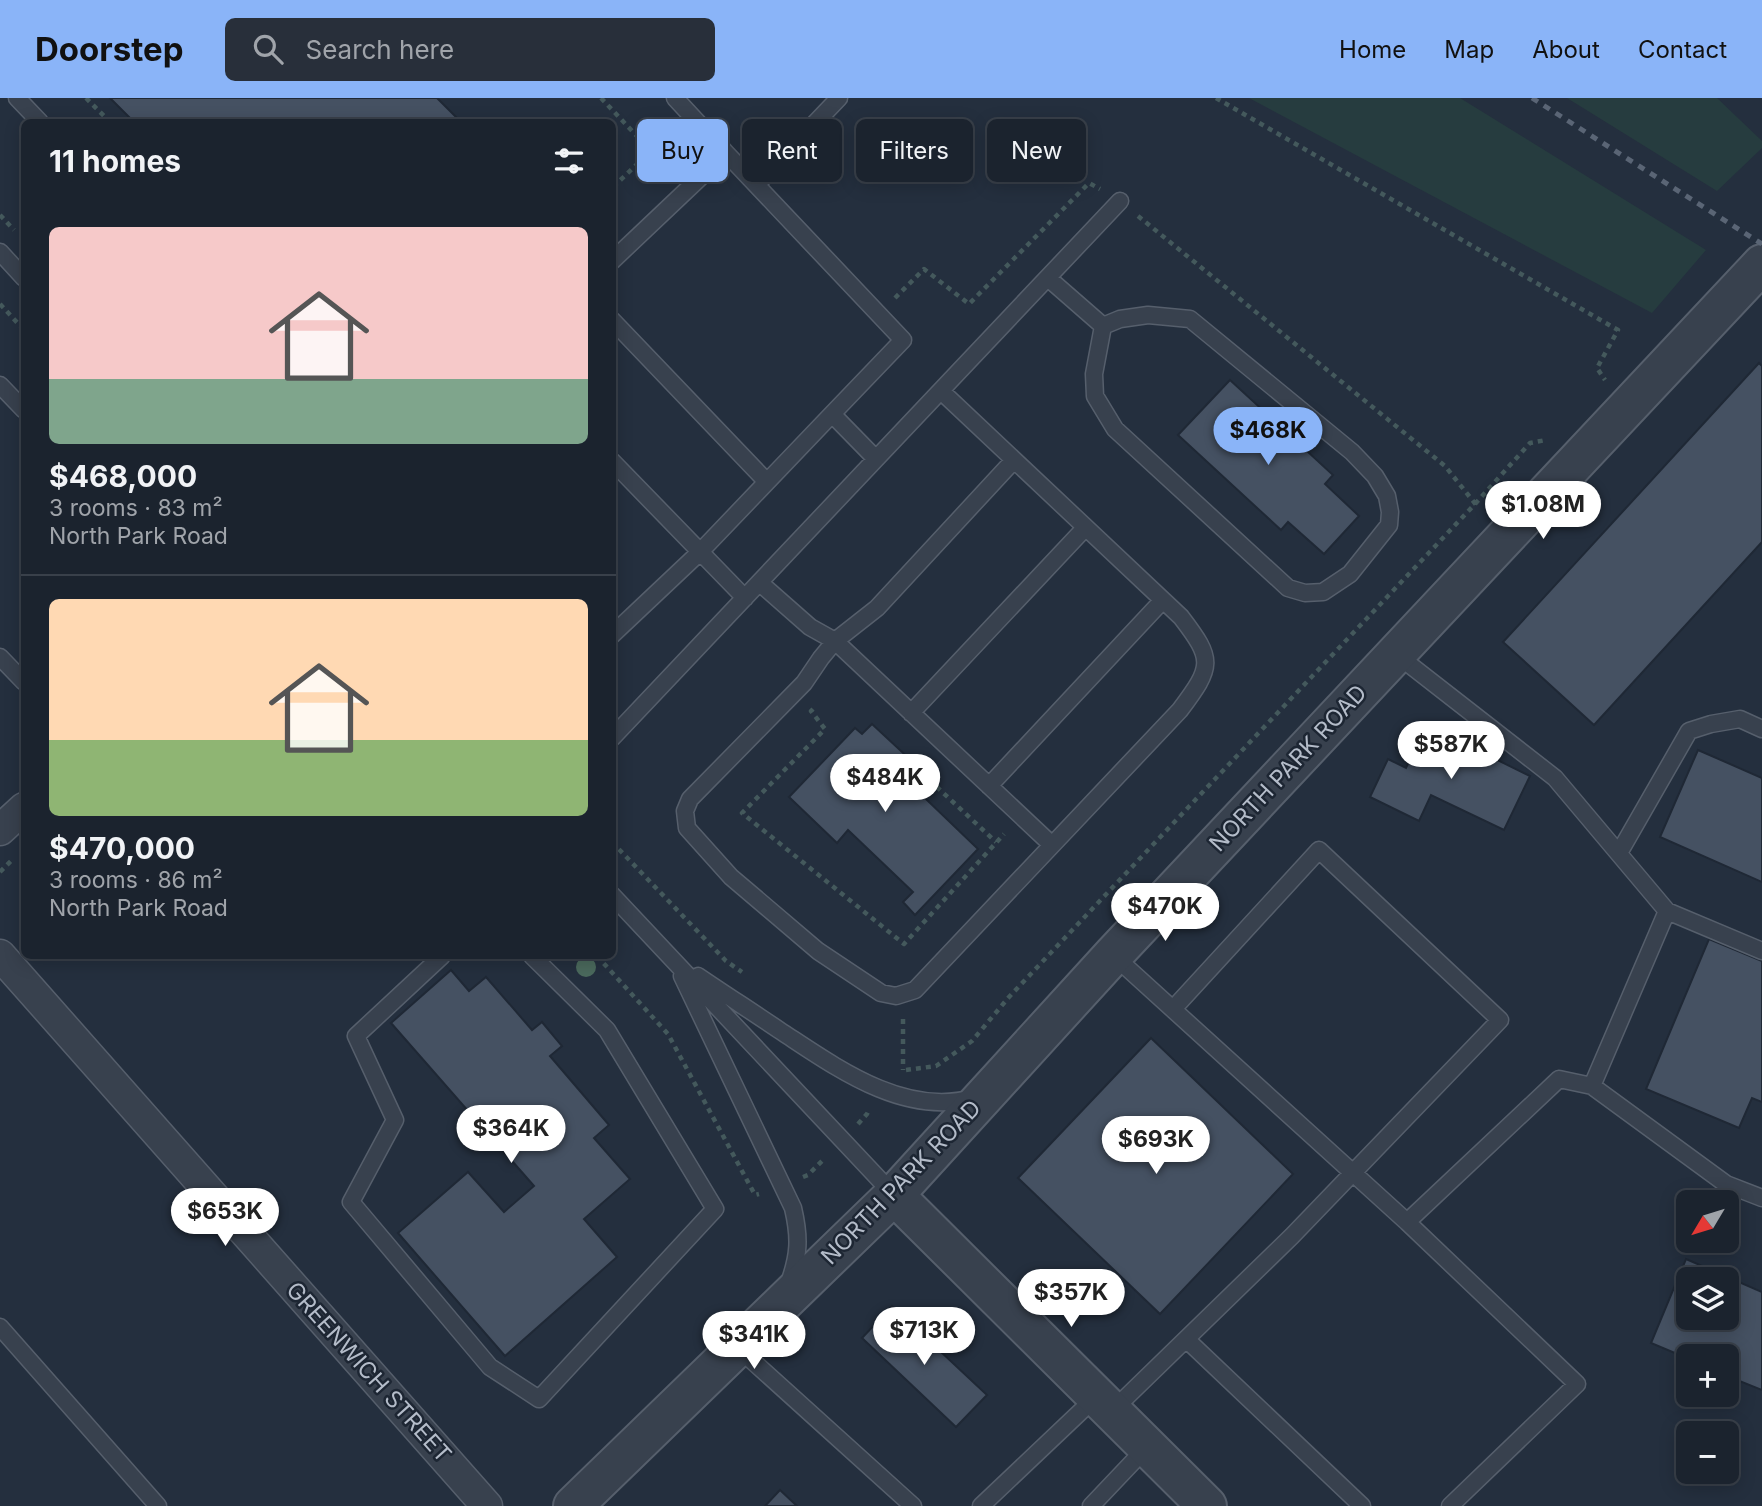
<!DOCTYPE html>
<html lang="en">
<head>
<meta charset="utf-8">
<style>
	body { margin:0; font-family:Inter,sans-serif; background:#282f3a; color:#f1f3f6; height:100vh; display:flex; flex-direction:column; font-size:26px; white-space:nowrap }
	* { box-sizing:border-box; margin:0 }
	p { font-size:23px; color:#a0a4aa }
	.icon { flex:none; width:38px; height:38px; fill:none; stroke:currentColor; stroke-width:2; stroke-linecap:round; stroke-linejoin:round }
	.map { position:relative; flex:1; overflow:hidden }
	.sheet { position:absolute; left:21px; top:21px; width:595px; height:840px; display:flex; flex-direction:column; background:#1b232e; border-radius:10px; box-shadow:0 4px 18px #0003,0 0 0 2px #39404a }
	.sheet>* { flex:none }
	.top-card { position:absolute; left:637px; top:21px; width:665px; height:63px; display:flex; gap:14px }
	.needle { width:46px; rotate:232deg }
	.buttons { position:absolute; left:1676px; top:1092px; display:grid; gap:14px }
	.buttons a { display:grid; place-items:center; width:63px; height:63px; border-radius:10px; background:#1b232e; box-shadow:0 4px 18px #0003,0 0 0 2px #39404a; font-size:35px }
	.price { position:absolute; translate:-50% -60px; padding:0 16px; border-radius:24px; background:#fff; color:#222; font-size:23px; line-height:46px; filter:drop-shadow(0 2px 4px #0008) }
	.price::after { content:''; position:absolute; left:50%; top:42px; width:21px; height:16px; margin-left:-10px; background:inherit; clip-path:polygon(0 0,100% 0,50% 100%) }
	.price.current { background:#8ab4f8; color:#111 }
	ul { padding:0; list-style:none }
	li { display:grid; align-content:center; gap:14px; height:371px; padding:0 28px }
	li+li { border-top:2px solid #39404a }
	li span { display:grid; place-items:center; height:217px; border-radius:10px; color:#555 }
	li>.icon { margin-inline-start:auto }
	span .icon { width:126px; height:126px; fill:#fffc; stroke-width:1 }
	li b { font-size:30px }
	h2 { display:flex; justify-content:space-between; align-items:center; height:84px; padding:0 28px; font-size:30px }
	.tag { padding:0 24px; border-radius:10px; background:#1b232e; box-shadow:0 4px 18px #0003,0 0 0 2px #39404a; font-size:24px; line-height:63px }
	.tag.current { background:#8ab4f8; color:#111 }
	header { display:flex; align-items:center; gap:42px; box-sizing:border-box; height:98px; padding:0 35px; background:#8ab4f8; color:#111 }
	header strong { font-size:33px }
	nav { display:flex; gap:38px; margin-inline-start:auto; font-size:24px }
	.search { width:490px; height:63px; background:#282f3a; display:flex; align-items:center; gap:18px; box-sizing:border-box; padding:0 24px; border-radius:10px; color:#a0a4aa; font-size:26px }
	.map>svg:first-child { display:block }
	.green { fill:#263c3f }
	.building { fill:#455162; stroke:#1f2835; stroke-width:2; fill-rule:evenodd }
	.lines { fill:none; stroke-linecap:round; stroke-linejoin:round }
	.service-casing { stroke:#565f6c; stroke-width:19 }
	.minor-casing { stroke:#565f6c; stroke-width:33 }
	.tertiary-casing { stroke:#565f6c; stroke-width:42 }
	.path { stroke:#44595c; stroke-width:4.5; stroke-dasharray:5 5; stroke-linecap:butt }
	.service { stroke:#38414e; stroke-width:16 }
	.minor { stroke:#38414e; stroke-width:30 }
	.tertiary { stroke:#38414e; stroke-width:38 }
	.rail { stroke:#5a6575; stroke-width:5; stroke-dasharray:7 7; stroke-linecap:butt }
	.tree { fill:#4b6a5d }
	.labels { text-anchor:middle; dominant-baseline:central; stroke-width:5; stroke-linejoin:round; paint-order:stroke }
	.street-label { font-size:23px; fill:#b4bcc9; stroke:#1d2633 }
</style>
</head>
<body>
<header>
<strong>Doorstep</strong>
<div class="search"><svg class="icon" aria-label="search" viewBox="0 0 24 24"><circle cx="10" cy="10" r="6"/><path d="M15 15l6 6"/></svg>Search here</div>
<nav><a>Home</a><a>Map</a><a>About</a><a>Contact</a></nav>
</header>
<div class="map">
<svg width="1762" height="1408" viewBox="0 0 1762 1408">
	<rect width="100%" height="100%" fill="#242f3e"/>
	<!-- green -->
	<path class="green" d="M1249,0H1460L1706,152L1652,215Z
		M1567,0H1717L1762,43V50L1717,93Z"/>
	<!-- building -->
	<path class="building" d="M110,0H437L461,24H134Z
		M1759,265L1762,268V444L1594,627L1503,544Z
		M1230,282L1333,377L1325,386L1359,418L1324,456L1288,424L1281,432L1178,337Z
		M872,626L915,666L903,679L978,751L915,817L903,804L913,794L848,732L837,745L789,699L855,630L862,636Z
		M1426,627L1530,678L1504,732L1431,697L1419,723L1370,699L1388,661L1406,670Z
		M1698,652L1762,680V784L1660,739Z
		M1709,841L1762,863V1004L1752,1000L1739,1030L1646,991Z
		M451,872L469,893L486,879L532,932L542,924L562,948L550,958L609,1027L594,1040L630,1081L584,1121L617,1159L505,1258L398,1135L468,1074L504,1114L534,1088L391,925Z
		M1151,940L1293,1076L1160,1216L1018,1080Z
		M1686,1161L1762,1194V1292L1727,1278V1258H1689V1261L1651,1245ZM1689,1181H1727V1220H1689Z
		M892,1208L987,1297L956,1329L862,1240Z
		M780,1392L797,1408H765Z"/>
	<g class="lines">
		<!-- service casing -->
		<g class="service-casing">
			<path id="service" d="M17,0L40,24
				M726,55L903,242L832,316L876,361
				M757,86L839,0
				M0,154L24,180
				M612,163L726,55L675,0
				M1048,180L1103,228
				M1148,217L1190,221L1352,354L1375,378L1387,398L1390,414L1389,427L1350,476L1323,494L1305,495L1288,490L1115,331L1095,298L1094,276L1103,228L1120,221Z
				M612,222L767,384
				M0,287L24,312
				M1014,362L877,510L835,543L1052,747
				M612,363L745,500
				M760,485L810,529L835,543L821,560L804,585L690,701L685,713L687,730L731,779L818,853L881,895L896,898L915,892L1180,612C1213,568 1214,562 1181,519L941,293
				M612,537L700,454L832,316
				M0,559L24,584
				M911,615L1085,430
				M612,640L1120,103
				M989,688L1163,502
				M1619,755L1689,633L1711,626L1740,621L1762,631
				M612,797L894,1097
				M1667,813L1762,853
				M1113,857L1407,1124L1559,981L1592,988L1667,813L1555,680L1396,556
				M442,858L356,938L395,1022L351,1104L490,1269L539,1301L715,1111L607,932L532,858
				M682,878L793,1110C800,1140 799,1157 789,1185
				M698,878C726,897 754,915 782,934C837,970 904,1019 973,1000
				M1592,988L1726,1086L1762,1100
				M1407,1124L1577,1286L1450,1408
				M0,1229L158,1408
				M1186,1241L1362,1408
				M737,1249L913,1408
				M1112,1313L1292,1138L1500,922L1319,752L1173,911
				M981,1408L1096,1299
				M1091,1408L1147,1349"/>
		</g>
		<!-- minor casing -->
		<g class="minor-casing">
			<path id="minor" d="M0,732L24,710
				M0,857L487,1408"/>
		</g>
		<!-- tertiary casing -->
		<g class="tertiary-casing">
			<path id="tertiary" d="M894,1097L1207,1408
				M573,1408L894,1097L1113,857L1762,166"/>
		</g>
		<!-- path -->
		<path class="path" d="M86,0L110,24
			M601,0L651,53L612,90
			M1216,0L1618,232L1597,270L1605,282
			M0,117L14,132
			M1138,118L1445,368L1477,408
			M895,200L924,171L969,206L1089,85L1100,91
			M0,206L24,232
			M813,611L811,613L825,631L742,715L904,846L1004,736
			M934,669L924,677L996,744
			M612,744L726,863L742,874
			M0,774L12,762
			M597,858L668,936L755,1097L759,1096
			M903,921V972
			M906,972L936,968L972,943L1009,899L1475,406L1530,345L1546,342
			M858,1026L867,1016L869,1011
			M803,1079L808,1077L825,1060"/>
		<!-- service -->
		<use href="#service" class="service"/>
		<!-- minor -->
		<use href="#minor" class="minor"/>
		<!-- tertiary -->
		<use href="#tertiary" class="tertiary"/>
		<!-- rail -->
		<path class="rail" d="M1532,0L1762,146"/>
	</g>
	<!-- trees -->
	<circle class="tree" cx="586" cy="869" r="10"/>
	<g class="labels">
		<!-- street labels -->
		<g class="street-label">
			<text transform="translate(1288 670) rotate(-47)">NORTH PARK ROAD</text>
			<text transform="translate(901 1084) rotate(-46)">NORTH PARK ROAD</text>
			<text transform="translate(369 1274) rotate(48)">GREENWICH STREET</text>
		</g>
	</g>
</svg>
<div class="buttons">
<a><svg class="needle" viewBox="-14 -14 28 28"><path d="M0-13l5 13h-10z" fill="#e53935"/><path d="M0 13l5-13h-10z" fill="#a0a4aa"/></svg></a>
<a><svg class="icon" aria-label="layers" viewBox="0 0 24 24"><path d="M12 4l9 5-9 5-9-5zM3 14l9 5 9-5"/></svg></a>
<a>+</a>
<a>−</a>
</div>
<b class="price current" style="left:1268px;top:369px">$468K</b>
<b class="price" style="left:1543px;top:443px">$1.08M</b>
<b class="price" style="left:1451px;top:683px">$587K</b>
<b class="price" style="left:885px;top:716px">$484K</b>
<b class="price" style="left:1165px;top:845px">$470K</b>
<b class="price" style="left:511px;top:1067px">$364K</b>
<b class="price" style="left:1156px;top:1078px">$693K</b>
<b class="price" style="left:225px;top:1150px">$653K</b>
<b class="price" style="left:1071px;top:1231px">$357K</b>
<b class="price" style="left:924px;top:1269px">$713K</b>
<b class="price" style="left:754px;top:1273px">$341K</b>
<div class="top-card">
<a class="tag current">Buy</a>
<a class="tag">Rent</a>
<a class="tag">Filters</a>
<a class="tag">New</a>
</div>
<section class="sheet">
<h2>11 homes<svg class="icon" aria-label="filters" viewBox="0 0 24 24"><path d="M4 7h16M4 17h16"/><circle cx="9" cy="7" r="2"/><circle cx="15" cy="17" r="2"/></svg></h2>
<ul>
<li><span style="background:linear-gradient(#f6c9c9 70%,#7fa58c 0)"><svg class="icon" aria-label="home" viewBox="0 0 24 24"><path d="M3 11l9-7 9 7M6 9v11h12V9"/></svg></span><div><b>$468,000</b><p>3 rooms · 83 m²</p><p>North Park Road</p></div></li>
<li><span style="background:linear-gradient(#ffd9b3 65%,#8fb573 0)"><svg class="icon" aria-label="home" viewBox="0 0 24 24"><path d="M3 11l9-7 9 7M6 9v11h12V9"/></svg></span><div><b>$470,000</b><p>3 rooms · 86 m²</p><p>North Park Road</p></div></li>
</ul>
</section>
</div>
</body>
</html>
